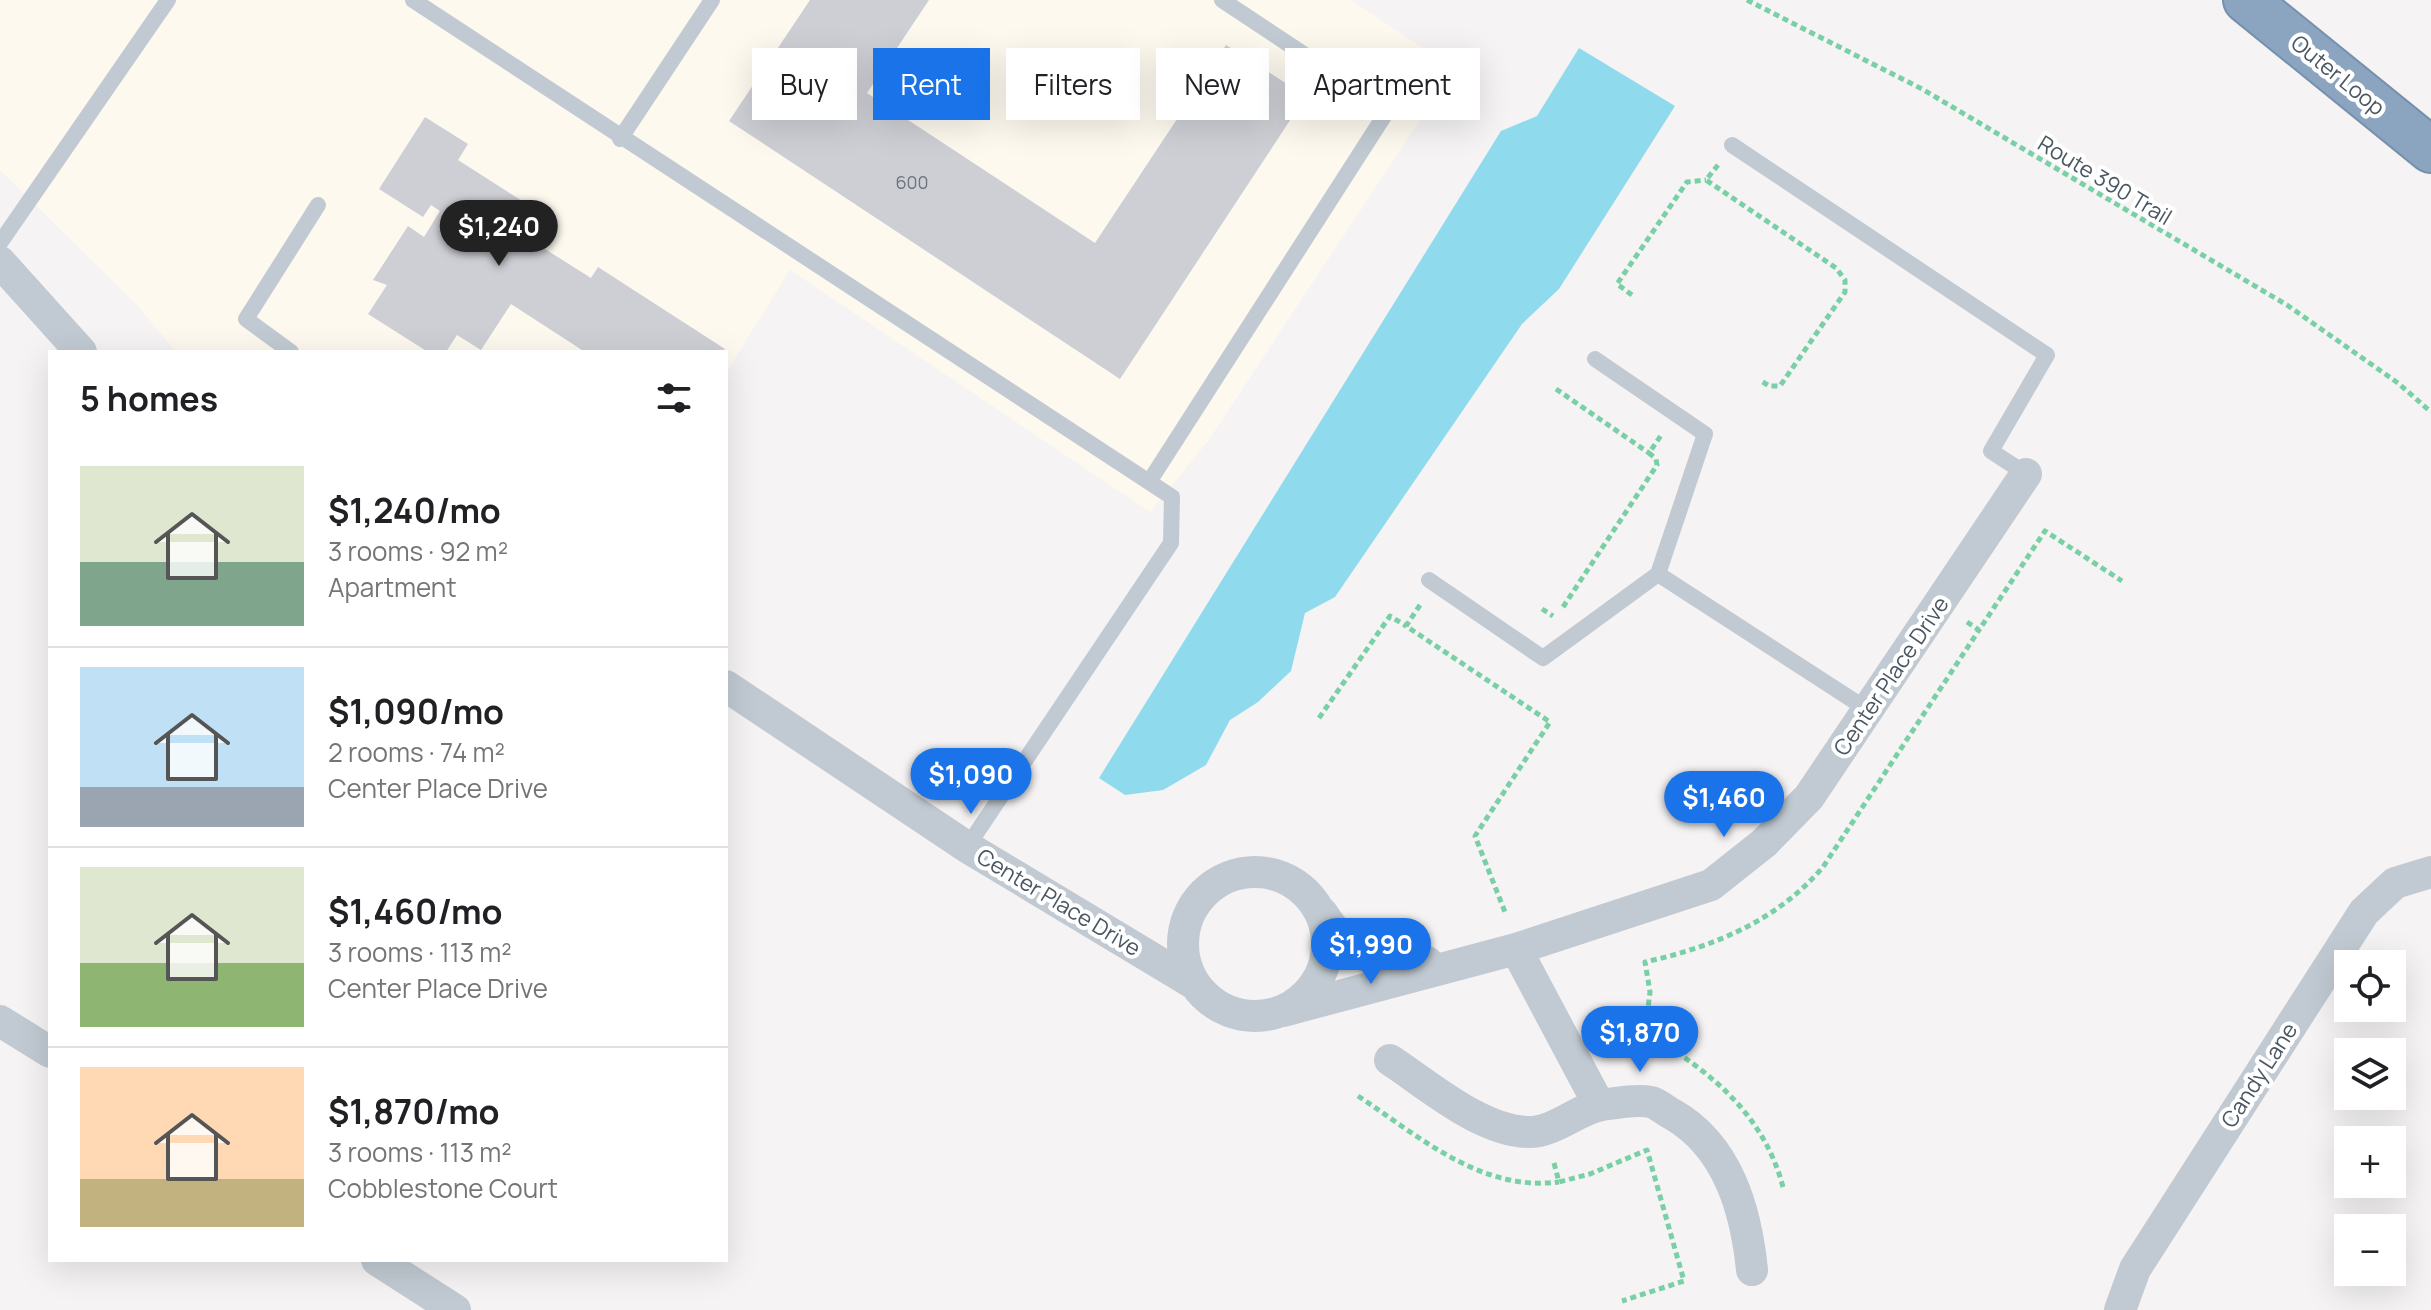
<!DOCTYPE html>
<html lang="en">
<head>
<meta charset="utf-8">
<style>
	body { margin:0; font-family:Manrope,sans-serif; background:#f2f2f2; color:#202124; height:100vh; display:flex; flex-direction:column; font-size:30px; white-space:nowrap }
	* { box-sizing:border-box; margin:0 }
	p { font-size:26px; color:#757577 }
	.icon { flex:none; width:44px; height:44px; fill:none; stroke:currentColor; stroke-width:2; stroke-linecap:round; stroke-linejoin:round }
	.map { position:relative; flex:1; overflow:hidden }
	.panel { position:absolute; left:48px; top:350px; width:680px; height:912px; display:flex; flex-direction:column; background:#fff; border-radius:0px; box-shadow:0 8px 32px #0002 }
	.panel>* { flex:none }
	.hud { position:absolute; left:752px; top:48px; width:760px; height:72px; display:flex; gap:16px }
	.tools { position:absolute; left:2334px; top:950px; display:grid; gap:16px }
	.tools a { display:grid; place-items:center; width:72px; height:72px; border-radius:0px; background:#fff; box-shadow:0 8px 32px #0002; font-size:40px }
	.price { position:absolute; translate:-50% -68px; padding:0 18px; border-radius:28px; background:#1a73e8; color:#fff; font-size:26px; line-height:52px; filter:drop-shadow(0 2px 4px #0008) }
	.price::after { content:''; position:absolute; left:50%; top:48px; width:24px; height:18px; margin-left:-12px; background:inherit; clip-path:polygon(0 0,100% 0,50% 100%) }
	.price.selected { background:#222; color:#fff }
	ul { padding:0; list-style:none }
	li { display:flex; align-items:center; gap:24px; height:200px; padding:0 32px }
	li+li { border-top:2px solid #e0e0e0 }
	li span { display:grid; place-items:center; flex:none; width:224px; height:160px; border-radius:0px; color:#555 }
	li>.icon { margin-inline-start:auto }
	span .icon { width:96px; height:96px; fill:#fffc; stroke-width:1 }
	li b { font-size:34px }
	h2 { display:flex; justify-content:space-between; align-items:center; height:96px; padding:0 32px; font-size:34px }
	.tag { padding:0 28px; border-radius:0px; background:#fff; box-shadow:0 8px 32px #0002; font-size:28px; line-height:72px }
	.tag.selected { background:#1a73e8; color:#fff }
	.map>svg:first-child { display:block }
	.commercial { fill:#fdf9ef }
	.water { fill:#90daee }
	.building { fill:#cdcfd5 }
	.lines { fill:none; stroke-linecap:round; stroke-linejoin:round }
	.highway-casing { stroke:#7690ad; stroke-width:48 }
	.path { stroke:#7ad0a6; stroke-width:5; stroke-dasharray:6 4; stroke-linecap:butt }
	.lane { stroke:#c1cad2; stroke-width:16 }
	.street { stroke:#c1cad2; stroke-width:32 }
	.highway { stroke:#8ba5c1; stroke-width:44 }
	.labels { text-anchor:middle; dominant-baseline:central; stroke-width:8; stroke-linejoin:round; paint-order:stroke }
	.number-label { font-size:18px; fill:#6b747e }
	.street-label { font-size:22px; fill:#4a5661; stroke:#fff }
</style>
</head>
<body>
<div class="map">
<svg width="2431" height="1310" viewBox="0 0 2431 1310">
	<rect width="100%" height="100%" fill="#f5f3f3"/>
	<!-- commercial -->
	<path class="commercial" d="M0,0H1351L1454,69L1208,441L1150,512L790,270L726,373V352H176L138,306L0,170Z"/>
	<!-- water -->
	<path class="water" d="M1579,48L1675,106L1559,289L1522,324L1335,597L1305,613L1291,671L1258,702L1230,720L1206,765L1163,790L1125,795L1099,778L1501,131L1537,116Z"/>
	<!-- building -->
	<path class="building" d="M810,0H929L867,93L1095,243L1226,45L1306,96L1120,379L729,121Z
		M425,117L468,144L458,160L533,208L518,232L591,278L598,267L725,349L723,352H585L511,304L481,350L457,335L446,352H428L368,314L387,285L373,280L408,226L424,237L440,211L431,205L423,217L379,189Z"/>
	<g class="lines">
		<!-- highway casing -->
		<g class="highway-casing">
			<path id="highway" d="M2246,0L2431,150"/>
		</g>
		<!-- path -->
		<path class="path" d="M1747,0L1922,89L2287,305L2398,383L2431,412
			M1718,165L1706,180L1836,268L1845,280V292L1780,386H1769L1760,380
			M1632,295L1617,284L1687,182L1706,180
			M1556,389L1649,453
			M1420,605L1406,626L1550,722L1475,836L1505,912
			M1563,607L1657,465L1656,459L1649,453L1662,434
			M1542,609L1553,616
			M1967,622L1979,630L2045,531L2122,581
			M1319,718L1390,616L1406,626
			M1358,1096C1420,1137 1481,1192 1559,1182
			M1554,1163L1559,1182L1590,1174L1647,1150L1684,1281L1622,1301
			M1783,1187C1763,1112 1709,1071 1645,1032L1650,992L1645,962C1713,947 1777,921 1823,867L1979,630"/>
		<!-- lane -->
		<path class="lane" d="M413,0L1172,497L1171,543L967,847
			M620,139L712,0
			M1732,145L2047,355L1991,451L2026,474
			M0,243L168,0
			M291,352L246,319L318,205
			M1595,359L1705,434L1658,574
			M1149,482L1388,110L1222,0
			M1429,580L1543,658L1658,574L1868,710"/>
		<!-- street -->
		<path class="street" d="M0,262L81,352
			M726,686L967,847L1193,983
			M1183 944a72 72 0 1 1 144 0a72 72 0 1 1-144 0Z
			M1322,913C1352,959 1373,964 1427,962
			M1516,949L1599,1105
			M1283,1011L1516,949L1711,885L1764,843L1809,797L2026,474
			M0,1021L50,1052
			M1390,1060C1428,1085 1482,1132 1529,1132C1555,1132 1578,1109 1602,1105C1615,1103 1638,1099 1651,1102C1658,1104 1666,1111 1672,1114C1728,1146 1746,1210 1752,1270
			M377,1260L455,1310
			M2120,1310L2135,1269L2364,912L2395,883L2431,872"/>
		<!-- highway -->
		<use href="#highway" class="highway"/>
	</g>
	<g class="labels">
		<!-- number labels -->
		<g class="number-label">
			<text x="912" y="182">600</text>
		</g>
		<!-- street labels -->
		<g class="street-label">
			<text transform="translate(2338 75) rotate(39)">Outer Loop</text>
			<text transform="translate(2105 180) rotate(31)">Route 390 Trail</text>
			<text transform="translate(1891 676) rotate(-56)">Center Place Drive</text>
			<text transform="translate(1059 902) rotate(31)">Center Place Drive</text>
			<text transform="translate(2259 1075) rotate(-57)">Candy Lane</text>
		</g>
	</g>
</svg>
<div class="tools">
<a><svg class="icon" aria-label="locate" viewBox="0 0 24 24"><circle cx="12" cy="12" r="6"/><path d="M12 2v4M12 18v4M2 12h4M18 12h4"/></svg></a>
<a><svg class="icon" aria-label="layers" viewBox="0 0 24 24"><path d="M12 4l9 5-9 5-9-5zM3 14l9 5 9-5"/></svg></a>
<a>+</a>
<a>−</a>
</div>
<b class="price selected" style="left:499px;top:268px">$1,240</b>
<b class="price" style="left:971px;top:816px">$1,090</b>
<b class="price" style="left:1724px;top:839px">$1,460</b>
<b class="price" style="left:1371px;top:986px">$1,990</b>
<b class="price" style="left:1640px;top:1074px">$1,870</b>
<div class="hud">
<a class="tag">Buy</a>
<a class="tag selected">Rent</a>
<a class="tag">Filters</a>
<a class="tag">New</a>
<a class="tag">Apartment</a>
</div>
<section class="panel">
<h2>5 homes<svg class="icon" aria-label="filters" viewBox="0 0 24 24"><path d="M4 7h16M4 17h16"/><circle cx="9" cy="7" r="2"/><circle cx="15" cy="17" r="2"/></svg></h2>
<ul>
<li><span style="background:linear-gradient(#dfe7d0 60%,#7fa58c 0)"><svg class="icon" aria-label="home" viewBox="0 0 24 24"><path d="M3 11l9-7 9 7M6 9v11h12V9"/></svg></span><div><b>$1,240/mo</b><p>3 rooms · 92 m²</p><p>Apartment</p></div></li>
<li><span style="background:linear-gradient(#bfe0f5 75%,#9aa5b1 0)"><svg class="icon" aria-label="home" viewBox="0 0 24 24"><path d="M3 11l9-7 9 7M6 9v11h12V9"/></svg></span><div><b>$1,090/mo</b><p>2 rooms · 74 m²</p><p>Center Place Drive</p></div></li>
<li><span style="background:linear-gradient(#dfe7d0 60%,#8fb573 0)"><svg class="icon" aria-label="home" viewBox="0 0 24 24"><path d="M3 11l9-7 9 7M6 9v11h12V9"/></svg></span><div><b>$1,460/mo</b><p>3 rooms · 113 m²</p><p>Center Place Drive</p></div></li>
<li><span style="background:linear-gradient(#ffd9b3 70%,#c2b280 0)"><svg class="icon" aria-label="home" viewBox="0 0 24 24"><path d="M3 11l9-7 9 7M6 9v11h12V9"/></svg></span><div><b>$1,870/mo</b><p>3 rooms · 113 m²</p><p>Cobblestone Court</p></div></li>
</ul>
</section>
</div>
</body>
</html>
